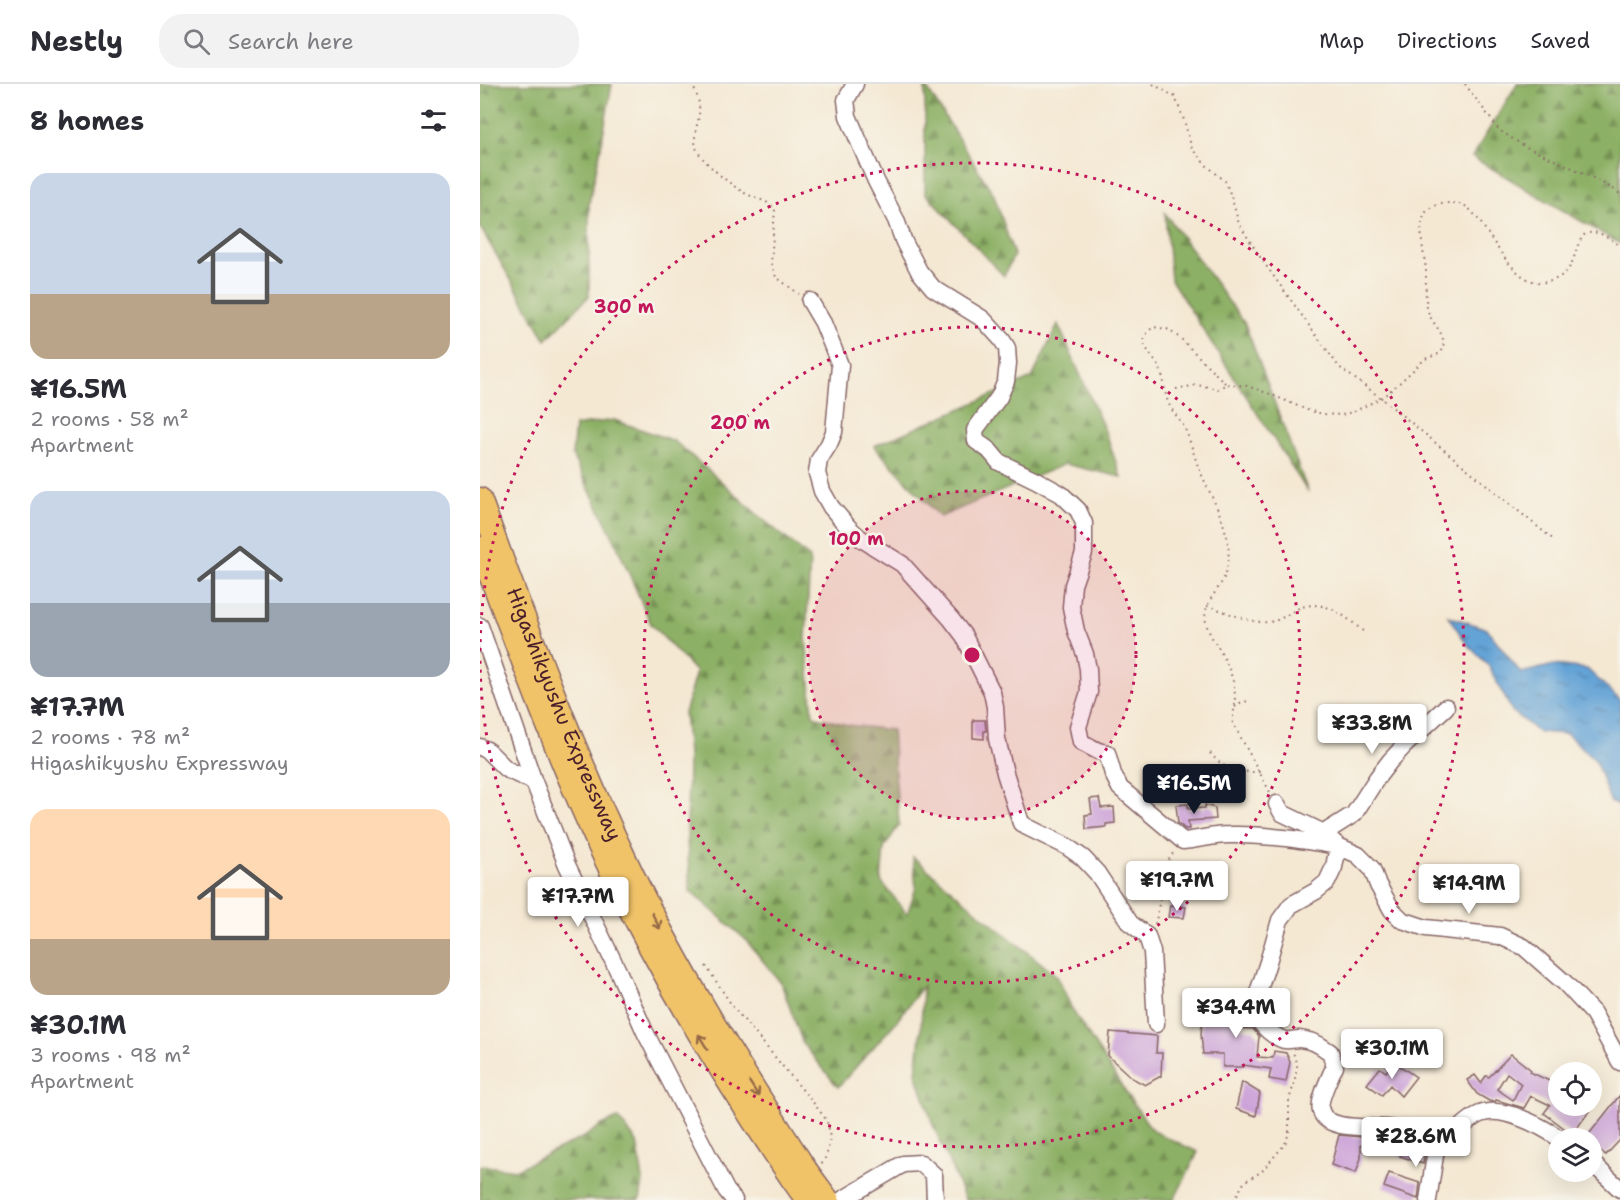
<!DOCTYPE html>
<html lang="en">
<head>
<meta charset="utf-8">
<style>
	body { margin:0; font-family:"Shantell Sans",sans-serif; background:#f2f2f3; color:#2b2b33; height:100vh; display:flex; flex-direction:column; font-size:22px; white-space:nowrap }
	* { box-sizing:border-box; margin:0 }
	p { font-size:20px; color:#7c7c81 }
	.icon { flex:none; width:33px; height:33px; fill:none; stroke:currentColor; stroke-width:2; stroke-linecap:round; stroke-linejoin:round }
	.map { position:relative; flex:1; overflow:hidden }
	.details { display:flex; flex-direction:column; background:#fff; width:480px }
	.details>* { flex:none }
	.buttons { position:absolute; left:1068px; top:978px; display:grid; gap:12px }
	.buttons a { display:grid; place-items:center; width:54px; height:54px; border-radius:50%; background:#fff; box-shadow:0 6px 24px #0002; font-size:30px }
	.price { position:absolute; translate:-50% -51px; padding:0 14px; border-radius:6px; background:#fff; color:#222; font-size:20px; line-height:39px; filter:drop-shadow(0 2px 3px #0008) }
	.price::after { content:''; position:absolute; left:50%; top:36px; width:18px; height:14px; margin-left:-9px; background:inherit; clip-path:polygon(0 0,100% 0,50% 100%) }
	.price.current { background:#111827; color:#fff }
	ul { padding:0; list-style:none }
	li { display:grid; align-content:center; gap:12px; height:318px; padding:0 30px }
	li span { display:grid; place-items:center; height:186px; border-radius:18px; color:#555 }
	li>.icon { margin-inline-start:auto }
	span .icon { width:108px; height:108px; fill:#fffc; stroke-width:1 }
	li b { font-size:26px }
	h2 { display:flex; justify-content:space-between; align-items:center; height:72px; padding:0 30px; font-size:26px }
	header { display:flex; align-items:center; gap:36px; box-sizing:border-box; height:84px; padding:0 30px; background:#fff; border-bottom:2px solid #e1e1e2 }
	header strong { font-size:28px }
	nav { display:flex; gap:33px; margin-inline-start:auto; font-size:21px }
	.search { width:420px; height:54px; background:#f2f2f3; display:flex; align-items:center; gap:15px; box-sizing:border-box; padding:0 21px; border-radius:24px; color:#7c7c81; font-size:22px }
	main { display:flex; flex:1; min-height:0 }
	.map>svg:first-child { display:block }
	.forest { fill:url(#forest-firs); stroke:#6b6848; stroke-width:1.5 }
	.water { fill:url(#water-ripples); stroke:#576180; stroke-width:1.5 }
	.building { fill:#ca9fd8; fill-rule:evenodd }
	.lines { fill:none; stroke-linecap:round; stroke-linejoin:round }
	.minor-casing { stroke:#866566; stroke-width:19 }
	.highway-casing { stroke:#866566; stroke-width:25 }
	.path { stroke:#866566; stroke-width:2; stroke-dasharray:1.5 4.5; stroke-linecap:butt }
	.minor { stroke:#fff; stroke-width:16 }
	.highway { stroke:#f1c369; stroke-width:22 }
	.highway-bridge-casing { stroke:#866566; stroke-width:25; stroke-linecap:butt }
	.highway-bridge { stroke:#f1c369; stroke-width:22 }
	.oneway { stroke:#956947 }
	.ring { fill:none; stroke:#c2185b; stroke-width:3; stroke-dasharray:3 6 }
	.labels { text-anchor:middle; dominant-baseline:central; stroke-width:5; stroke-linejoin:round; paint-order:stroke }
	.street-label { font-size:21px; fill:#4a1f2b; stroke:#f7f3e8 }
	.centre { fill:#c2185b; stroke:#f7f3e8; stroke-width:3 }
	.ring-label { font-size:18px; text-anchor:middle; font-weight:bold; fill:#c2185b; stroke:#f7f3e8; stroke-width:5; stroke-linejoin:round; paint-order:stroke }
</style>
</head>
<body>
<header>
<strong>Nestly</strong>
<div class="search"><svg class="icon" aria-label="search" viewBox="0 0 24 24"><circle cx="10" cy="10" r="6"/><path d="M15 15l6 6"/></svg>Search here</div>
<nav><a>Map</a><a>Directions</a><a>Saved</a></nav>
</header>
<main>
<section class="details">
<h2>8 homes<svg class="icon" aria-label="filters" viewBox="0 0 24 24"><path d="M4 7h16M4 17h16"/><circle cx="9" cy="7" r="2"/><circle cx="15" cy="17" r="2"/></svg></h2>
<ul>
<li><span style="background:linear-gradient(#c9d6e8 65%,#b9a48a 0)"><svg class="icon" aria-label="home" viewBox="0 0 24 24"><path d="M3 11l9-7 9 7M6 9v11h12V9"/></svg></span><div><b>¥16.5M</b><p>2 rooms · 58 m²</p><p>Apartment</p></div></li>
<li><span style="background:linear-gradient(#c9d6e8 60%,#9aa5b1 0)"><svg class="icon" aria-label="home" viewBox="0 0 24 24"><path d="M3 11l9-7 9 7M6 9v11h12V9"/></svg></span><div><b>¥17.7M</b><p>2 rooms · 78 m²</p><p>Higashikyushu Expressway</p></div></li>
<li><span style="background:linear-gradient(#ffd9b3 70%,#b9a48a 0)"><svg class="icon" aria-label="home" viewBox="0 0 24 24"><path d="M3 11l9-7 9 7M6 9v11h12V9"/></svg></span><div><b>¥30.1M</b><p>3 rooms · 98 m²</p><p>Apartment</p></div></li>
</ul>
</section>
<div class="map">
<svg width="1140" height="1116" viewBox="0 0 1140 1116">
	<defs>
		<pattern id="forest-firs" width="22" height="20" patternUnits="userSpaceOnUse" patternTransform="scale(1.5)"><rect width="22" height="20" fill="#8cb065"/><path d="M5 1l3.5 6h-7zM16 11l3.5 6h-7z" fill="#748f53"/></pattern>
		<pattern id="water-ripples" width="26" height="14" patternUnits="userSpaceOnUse" patternTransform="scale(1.5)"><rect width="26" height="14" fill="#64a3d6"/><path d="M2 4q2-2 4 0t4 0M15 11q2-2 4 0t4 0" fill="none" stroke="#5484ae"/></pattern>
	</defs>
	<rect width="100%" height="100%" fill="#f7f3e8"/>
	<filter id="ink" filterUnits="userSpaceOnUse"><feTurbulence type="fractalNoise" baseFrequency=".0167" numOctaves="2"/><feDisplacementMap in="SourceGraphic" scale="12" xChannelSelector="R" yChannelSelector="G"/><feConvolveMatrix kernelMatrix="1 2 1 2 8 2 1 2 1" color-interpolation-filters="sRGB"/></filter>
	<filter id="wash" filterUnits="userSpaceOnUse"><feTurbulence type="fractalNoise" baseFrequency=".008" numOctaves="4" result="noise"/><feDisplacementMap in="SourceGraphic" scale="24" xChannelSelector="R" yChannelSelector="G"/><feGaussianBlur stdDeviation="1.35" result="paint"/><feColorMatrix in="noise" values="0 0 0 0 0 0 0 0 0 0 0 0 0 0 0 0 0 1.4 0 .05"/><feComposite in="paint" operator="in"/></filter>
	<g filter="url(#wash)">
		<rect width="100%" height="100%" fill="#f4e8d3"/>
		<!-- forest -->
		<path class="forest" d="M0,0H132L120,68L109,119V212L66,256L0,143Z
			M1037,0H1140V160L992,73Z
			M445,1L514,111L534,171L524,192L445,109Z
			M685,129L765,240L828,408L691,196Z
			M578,240L627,352L641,393L585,380L460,433L394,362L552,294Z
			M134,336L194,357L243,399L279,432L330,474L326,555L333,632L368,641L412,646L419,741L404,764L401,797L427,830L436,804L433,773L499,829L577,892L593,927L650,1015L673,1047L718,1068L694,1116H493L485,1115L453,1041L436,989L441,944L443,902L416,938L358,1003L323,960L301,899L265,855L210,807L207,755L208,669L204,629L216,588L171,540L134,455L92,371L95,342Z
			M138,1034L157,1058L163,1096L160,1116H0V1081L35,1086L106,1052L122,1041Z"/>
		<!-- water -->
		<path class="water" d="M968,532L1007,545L1041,589L1074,581L1107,585L1140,616V721L1131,719L1115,676L1087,650L1058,648L1032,627L1008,581L987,560Z"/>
		<g id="blocks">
			<!-- building -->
			<path class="building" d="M493,636H505L506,647H504V655L493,654Z
				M619,714L621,724L634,723L635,739L626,740V743L606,745L605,731L612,730L610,715Z
				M708,720V725L725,724V721L735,724L736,735L708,737L709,745H705L698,739L696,721Z
				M690,821L706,823L704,834L688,833Z
				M725,909L763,919L754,944L773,945L779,952L777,973L793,974L794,967L806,969L810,978L806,998L789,995L791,985L763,981V983H743V970H723L721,950Z
				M630,948L677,952L676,969H682L681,992L665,1001L652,994L628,972Z
				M1031,970L1051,986L1050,988L1078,1001V1022H1113L1092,1051L1084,1044L1064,1029L1070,1021L1051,1012L1044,1024L1016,1016L1015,1018L1009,1017L997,1010L987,996L995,991L1001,999L1006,992L1009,993ZM1027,989L1041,1000L1033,1016L1017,1005Z
				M914,978L936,993L921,1012L910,1001L902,1011L887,1000L900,984L906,988Z
				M762,998L780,1009L776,1032L756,1025Z
				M1140,1011V1056L1126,1071L1112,1062V1054H1106Z
				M859,1051L893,1054L891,1062L881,1061V1074L876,1089L851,1081Z
				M925,1059L945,1066L943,1080L920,1072Z
				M909,1089L940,1099L938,1115L904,1103Z"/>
		</g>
	</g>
	<g filter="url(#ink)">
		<use href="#blocks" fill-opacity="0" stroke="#866566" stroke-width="1.5"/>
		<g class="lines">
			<!-- minor casing -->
			<g class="minor-casing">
				<path id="minor" d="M375,0L366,16L368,32L396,97L416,136L424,158L439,187L453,204L503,235L522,256L527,264L528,279L526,297L519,313L495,346L496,357L509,366L519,378L556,396L581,410L598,426L604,439V469L593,501L591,523L596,547L605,570L608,585L609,608L598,643L601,658L618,667L627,669L633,690L640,704L703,757C718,756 733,751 749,751C785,750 822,756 858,762L854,783L847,798L836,807L811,821L800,836L788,878L774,921C774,936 790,951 804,956C809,957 814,955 819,955C823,955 829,957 833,958C839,960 845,965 850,968L855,983L852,988C848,997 838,1018 841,1027C847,1049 896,1041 913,1045C928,1048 943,1054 957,1059C963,1056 969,1054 974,1050C982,1043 990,1034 1000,1030C1022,1021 1061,1042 1079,1054
					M330,217L343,239L360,281L354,348L349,360L339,376L337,389L342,407L351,423L369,444L380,454L422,480L471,535L484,552L512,608L515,623L517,655L525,689L541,739L547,743L586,762L603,774L617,789L650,839L667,852L672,868L676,940
					M0,542L54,698L87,781L139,889L165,948L246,1106L254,1116
					M0,663L7,666L26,685L54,698
					M797,720L802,729L844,749L858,762L878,771L892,785L898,801L912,826L922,836L946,844L1020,852L1044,863L1085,899L1113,929L1140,978
					M844,749L874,730L897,694L910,677L924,662L966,623
					M1112,1079L1140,1105
					M362,1116L423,1080L441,1079L454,1091L455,1116
					M948,1116L957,1059"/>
			</g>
			<!-- highway casing -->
			<g class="highway-casing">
				<g id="highway">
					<path id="s1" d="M0,415C45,538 91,662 148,781C198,887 262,987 326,1086"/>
					<path d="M0,464C42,574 82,687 134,793C185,898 246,998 312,1095"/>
				</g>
			</g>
			<!-- path -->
			<path class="path" d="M212,0C215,7 219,14 219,22C221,35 212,49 216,63C219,76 251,101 263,108C274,115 286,115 295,125L291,179L296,193L319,210
				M673,0L695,13L704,36L712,65L725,80L745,97L751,112L759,140L782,176L859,283L901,314L1075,457
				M985,0L1019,46L1044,62L1108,91L1135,106L1140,110
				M745,299L700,254L687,245L673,243C669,247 664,251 664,258C664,264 677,278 680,285C685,296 684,310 689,320C692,328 700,335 704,343C710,355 713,369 718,382C731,415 755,448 747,485C743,505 721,517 726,539C728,547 733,556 738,563C753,590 759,606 752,637L791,710
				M696,305L717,301L739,305L746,300L767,302L790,310L827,326L843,330L862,331L875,327L901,314L915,303L945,275L961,269C970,250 951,242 947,224C945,212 946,199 946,187C945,170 933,133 952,123C962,118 979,117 988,124C1012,144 1036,221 1081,192C1096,183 1094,161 1105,150C1119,145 1129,154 1140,162
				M727,522C747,527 769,540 790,538C800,536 807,531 815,526C842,512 864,531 884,548
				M755,623L760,619L768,617
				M730,669C745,687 757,688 780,688
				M675,840C682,817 678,788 694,768
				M226,882L253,923L336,1022C339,1027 345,1033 347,1038C352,1051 349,1071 341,1081
				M754,1116L765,1097L781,1088L805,1060L809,1049V1016L814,1000L817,982L813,968"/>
			<!-- minor -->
			<use href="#minor" class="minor"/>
			<!-- highway -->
			<use href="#highway" class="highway"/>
			<!-- highway-bridge casing -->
			<g class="highway-bridge-casing">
				<path id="highway-bridge" d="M326,1086L348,1116
					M312,1095L327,1116"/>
			</g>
			<!-- highway-bridge -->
			<use href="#highway-bridge" class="highway-bridge"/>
		</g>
		<!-- one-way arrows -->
		<defs><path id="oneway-shaft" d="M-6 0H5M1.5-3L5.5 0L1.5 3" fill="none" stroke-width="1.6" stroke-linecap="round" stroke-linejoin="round" transform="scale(1.5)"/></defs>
		<g class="oneway">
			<use href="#oneway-shaft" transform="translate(176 837) rotate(63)"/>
			<use href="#oneway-shaft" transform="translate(223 958) rotate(-121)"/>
			<use href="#oneway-shaft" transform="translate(274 1005) rotate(57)"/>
		</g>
	</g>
	<!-- distance rings -->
	<circle cx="492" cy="571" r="164" fill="#c2185b" fill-opacity=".12"/>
	<g class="ring">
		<circle cx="492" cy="571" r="164"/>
		<circle cx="492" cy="571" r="328"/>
		<path d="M0 567A492 492 0 1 1 0 575"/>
	</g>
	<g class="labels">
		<!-- street labels -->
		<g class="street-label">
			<text stroke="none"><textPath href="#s1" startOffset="231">Higashikyushu Expressway</textPath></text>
		</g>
	</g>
	<circle cx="492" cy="571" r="9" class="centre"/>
	<g class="ring-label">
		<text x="144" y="229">300 m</text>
		<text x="260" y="345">200 m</text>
		<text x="376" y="461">100 m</text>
	</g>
</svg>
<div class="buttons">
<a><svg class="icon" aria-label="locate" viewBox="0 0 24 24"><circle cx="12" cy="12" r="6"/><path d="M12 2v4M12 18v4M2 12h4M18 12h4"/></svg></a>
<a><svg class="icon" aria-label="layers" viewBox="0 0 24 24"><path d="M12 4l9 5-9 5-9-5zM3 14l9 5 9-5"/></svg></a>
</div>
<b class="price" style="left:892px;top:671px">¥33.8M</b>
<b class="price current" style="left:714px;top:731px">¥16.5M</b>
<b class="price" style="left:697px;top:828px">¥19.7M</b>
<b class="price" style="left:989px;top:831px">¥14.9M</b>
<b class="price" style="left:98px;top:844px">¥17.7M</b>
<b class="price" style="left:756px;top:955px">¥34.4M</b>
<b class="price" style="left:912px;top:996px">¥30.1M</b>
<b class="price" style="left:936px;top:1084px">¥28.6M</b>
</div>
</main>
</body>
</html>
